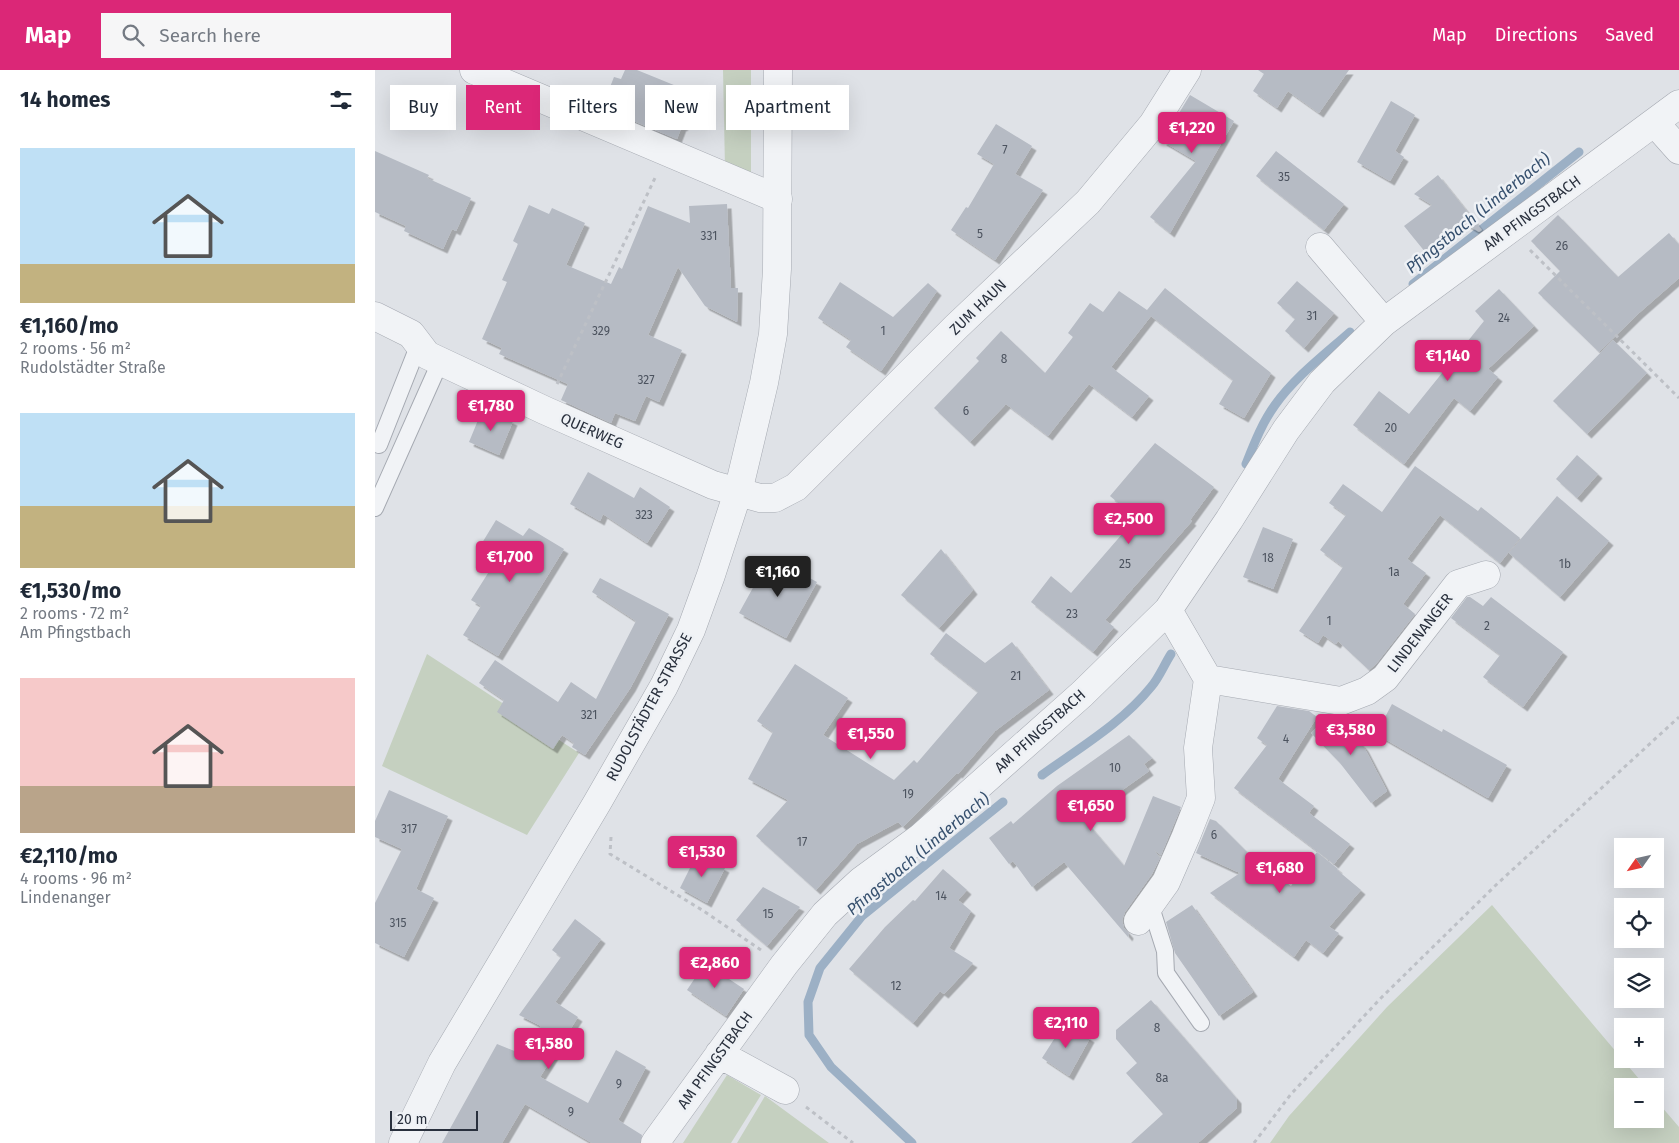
<!DOCTYPE html>
<html lang="en">
<head>
<meta charset="utf-8">
<style>
	body { margin:0; font-family:"Fira Sans",sans-serif; background:#f6f6f7; color:#1f2937; height:100vh; display:flex; flex-direction:column; font-size:19px; white-space:nowrap }
	* { box-sizing:border-box; margin:0 }
	p { font-size:16px; color:#747a83 }
	.icon { flex:none; width:28px; height:28px; fill:none; stroke:currentColor; stroke-width:2; stroke-linecap:round; stroke-linejoin:round }
	.map { position:relative; flex:1; overflow:hidden }
	.details { display:flex; flex-direction:column; background:#fff; width:375px }
	.details>* { flex:none }
	.banner { position:absolute; left:15px; top:15px; width:475px; height:45px; display:flex; gap:10px }
	.needle { width:32px; rotate:236deg }
	.controls { position:absolute; left:1239px; top:768px; display:grid; gap:10px }
	.controls a { display:grid; place-items:center; width:50px; height:50px; border-radius:0px; background:#fff; box-shadow:0 5px 20px #0002; font-size:25px }
	.scale { position:absolute; left:15px; bottom:12px; width:88px; box-sizing:border-box; padding-left:5px; border:2px solid #29303d; border-top:0; font-size:14px; line-height:18px; white-space:nowrap; color:#29303d; -webkit-text-stroke:4px #eef1f5; paint-order:stroke }
	.price { position:absolute; translate:-50% -42px; padding:0 11px; border-radius:5px; background:#db2777; color:#fff; font-size:16px; line-height:32px; filter:drop-shadow(0 1px 2px #0008) }
	.price::after { content:''; position:absolute; left:50%; top:30px; width:15px; height:11px; margin-left:-8px; background:inherit; clip-path:polygon(0 0,100% 0,50% 100%) }
	.price.selected { background:#222; color:#fff }
	ul { padding:0; list-style:none }
	li { display:grid; align-content:center; gap:10px; height:265px; padding:0 20px }
	li span { display:grid; place-items:center; height:155px; border-radius:0px; color:#555 }
	li>.icon { margin-inline-start:auto }
	span .icon { width:90px; height:90px; fill:#fffc; stroke-width:1 }
	li b { font-size:21px }
	h2 { display:flex; justify-content:space-between; align-items:center; height:60px; padding:0 20px; font-size:21px }
	.pill { padding:0 18px; border-radius:0px; background:#fff; box-shadow:0 5px 20px #0002; font-size:18px; line-height:45px }
	.pill.selected { background:#db2777; color:#fff }
	header { display:flex; align-items:center; gap:30px; box-sizing:border-box; height:70px; padding:0 25px; background:#db2777; color:#fff }
	header strong { font-size:24px }
	nav { display:flex; gap:28px; margin-inline-start:auto; font-size:18px }
	.search { width:350px; height:45px; background:#f6f6f7; display:flex; align-items:center; gap:12px; box-sizing:border-box; padding:0 18px; border-radius:0px; color:#747a83; font-size:19px }
	main { display:flex; flex:1; min-height:0 }
	.map>svg:first-child { display:block }
	.green { fill:#c5d0c0 }
	.lines { fill:none; stroke-linecap:round; stroke-linejoin:round }
	.stream { stroke:#9cb0c5; stroke-width:9 }
	.building { fill:#b6bbc4; filter:url(#shadow) }
	.service-casing { stroke:#a5a9b1; stroke-width:18 }
	.minor-casing { stroke:#a5a9b1; stroke-width:29 }
	.tertiary-casing { stroke:#a5a9b1; stroke-width:29 }
	.path { stroke:#bdc0c6; stroke-width:3; stroke-dasharray:4 4; stroke-linecap:butt }
	.service { stroke:#f1f3f6; stroke-width:16 }
	.minor { stroke:#f1f3f6; stroke-width:28 }
	.tertiary { stroke:#f1f3f6; stroke-width:28 }
	.labels { text-anchor:middle; dominant-baseline:central; stroke-width:5; stroke-linejoin:round; paint-order:stroke }
	.number-label { font-size:12px; fill:#4c535f }
	.street-label { font-size:15px; fill:#29303d; stroke:#eef1f5 }
	.water-label { font-size:16px; font-style:italic; fill:#36506e; stroke:#eef1f5 }
</style>
</head>
<body>
<header>
<strong>Map</strong>
<div class="search"><svg class="icon" aria-label="search" viewBox="0 0 24 24"><circle cx="10" cy="10" r="6"/><path d="M15 15l6 6"/></svg>Search here</div>
<nav><a>Map</a><a>Directions</a><a>Saved</a></nav>
</header>
<main>
<section class="details">
<h2>14 homes<svg class="icon" aria-label="filters" viewBox="0 0 24 24"><path d="M4 7h16M4 17h16"/><circle cx="9" cy="7" r="2"/><circle cx="15" cy="17" r="2"/></svg></h2>
<ul>
<li><span style="background:linear-gradient(#bfe0f5 75%,#c2b280 0)"><svg class="icon" aria-label="home" viewBox="0 0 24 24"><path d="M3 11l9-7 9 7M6 9v11h12V9"/></svg></span><div><b>€1,160/mo</b><p>2 rooms · 56 m²</p><p>Rudolstädter Straße</p></div></li>
<li><span style="background:linear-gradient(#bfe0f5 60%,#c2b280 0)"><svg class="icon" aria-label="home" viewBox="0 0 24 24"><path d="M3 11l9-7 9 7M6 9v11h12V9"/></svg></span><div><b>€1,530/mo</b><p>2 rooms · 72 m²</p><p>Am Pfingstbach</p></div></li>
<li><span style="background:linear-gradient(#f6c9c9 70%,#b9a48a 0)"><svg class="icon" aria-label="home" viewBox="0 0 24 24"><path d="M3 11l9-7 9 7M6 9v11h12V9"/></svg></span><div><b>€2,110/mo</b><p>4 rooms · 96 m²</p><p>Lindenanger</p></div></li>
</ul>
</section>
<div class="map">
<svg width="1304" height="1073" viewBox="0 0 1304 1073">
	<defs>
		<filter id="shadow"><feDropShadow dx="4.5" dy="4.5" stdDeviation="0" flood-color="#0004"/></filter>
	</defs>
	<rect width="100%" height="100%" fill="#dfe2e7"/>
	<!-- green -->
	<path class="green" d="M348,0H376V108L350,98Z
		M52,584L204,683L152,765L7,696Z
		M1117,835L1270,1016H1248V1049H1280V1029L1304,1057V1073H895L914,1046L1012,937Z
		M352,1005L386,1025L356,1073H308Z
		M390,1026L454,1073H362Z"/>
	<g class="lines">
		<!-- stream -->
		<path class="stream" d="M1038,214L1204,82
			M871,394C879,374 887,353 900,335C920,307 949,285 975,262
			M667,705C704,678 747,653 776,617C784,608 789,595 796,584
			M537,1073L456,997L434,965L433,932L445,898L487,846L628,732"/>
	</g>
	<!-- building -->
	<path class="building" d="M250,0H262L321,24L308,57L307,56L302,69L232,40L237,30L231,27L239,7L246,9Z
		M883,0H974L944,43L913,21L902,38L878,21L889,4Z
		M815,25L859,51L795,163L775,147L821,91L787,71Z
		M1016,31L1040,45L1020,81L1029,87L1015,111L982,92Z
		M621,54L657,76L640,104L668,120L620,190L576,160L591,137L593,138L619,94L602,84Z
		M0,81L54,105L52,108L96,128L81,161L77,159L68,179L29,161L31,156L0,142Z
		M901,81L969,134L949,160L881,106Z
		M1063,105L1107,160L1104,162L1089,153L1051,183L1029,156L1057,135L1039,124Z
		M352,134L356,218H363L362,252L330,236L303,197L273,265L307,280L284,332L271,326L260,351L240,343L236,353L186,330L193,314L124,284L127,278L107,269L132,212L127,210L143,174L138,171L154,135L174,144L177,138L210,153L191,195L236,214L244,197L247,199L273,136L315,153L314,136Z
		M1183,145L1243,207L1294,163L1304,175V208L1264,243L1224,282L1163,223L1185,201L1156,171Z
		M922,211L959,243L929,278L910,261L920,249L902,233Z
		M465,212L518,247L553,213L562,221L506,301L471,277L476,270L443,248Z
		M790,218L896,303L869,348L844,334L858,310L776,246L736,297L774,326L757,347L714,314L673,366L631,334L595,372L559,338L604,291L601,288L626,261L670,303L698,267L693,263L715,233L728,242L744,221L772,240Z
		M1124,219L1159,256L1113,299L1123,307L1095,341L1079,328L1029,394L978,355L1004,321L1034,344L1109,251L1100,241Z
		M1238,270L1272,303L1212,364L1178,331Z
		M108,338L138,351L124,385L94,372Z
		M780,373L839,417L815,450L817,451L730,550L739,557L718,582L656,532L676,506L696,523L761,448L735,426Z
		M1202,385L1223,404L1202,428L1181,409Z
		M1040,396L1103,441L1106,437L1145,468L1125,493L1065,445L1032,489L1051,503L1028,534L1040,544L1001,594L994,600L963,571L961,574L948,565L943,573L924,561L968,497L945,480L971,445L954,433L968,414L1007,442Z
		M213,402L259,428L265,417L295,437L272,473L228,444L225,451L195,434Z
		M1182,426L1234,471L1185,527L1134,483Z
		M121,450L148,466L154,458L189,479L123,586L88,565L106,536L96,530L115,500L109,496L119,480L107,473Z
		M888,457L918,469L898,519L868,507Z
		M566,479L598,520L564,558L526,525Z
		M395,487L442,512L411,568L364,543Z
		M225,508L294,544L256,617L210,685L197,677L199,673L187,665L178,679L122,642L129,630L104,613L120,590L183,632L196,612L221,629L261,551L217,522Z
		M1092,527H1095L1108,536L1116,527L1188,582L1148,637L1108,607L1125,585L1076,548Z
		M571,563L610,593L637,572L674,620L620,661L583,704L582,703L528,757L523,752L482,774L441,820L381,766L413,730L373,709L398,662L382,651L420,594L473,628L448,665L519,710L539,690L542,693L603,622L555,584Z
		M1017,634L1067,662L1068,659L1132,695L1113,728L1001,664Z
		M902,636L934,641L942,647L903,709L939,736L934,743L975,774L959,794L859,718L892,675L882,668Z
		M955,645L960,646L989,677L1012,721L996,733L965,693L936,663Z
		M754,665L777,688L769,694L774,701L708,748L749,796L778,726L806,737L786,785L779,780L785,788L777,804L750,842L747,850L749,858L754,864L753,867L689,792L657,817L638,791L634,794L614,768L636,751L638,754L682,716Z
		M14,720L73,746L41,819L59,828L29,887L0,873V833L27,779L0,767V751Z
		M835,749L841,751L882,792L916,816L942,782L963,799L962,800L986,820L954,857L964,863L948,883L931,870L919,887L835,823L865,803L821,783Z
		M322,784L350,798L332,833L305,818Z
		M568,799L592,820L583,830L596,841L574,878L598,893L569,924L565,921L538,953L474,899L510,857L538,830L540,831Z
		M388,817L425,837L392,876L361,850Z
		M817,835L878,922L844,946L800,883L791,852Z
		M200,849L226,869L180,932L203,947L165,1007L213,1033L241,980L271,997L243,1050L267,1065L265,1073H217L150,1034L127,1073H67L122,974L152,986L166,956L144,945L186,887L177,880Z
		M330,893L369,919L351,946L312,920Z
		M776,930L862,1029V1038L823,1073H756L788,1044L751,1003L762,993L741,969V960Z
		M690,952L715,968L694,1006L667,988Z"/>
	<g class="lines">
		<!-- service casing -->
		<g class="service-casing">
			<path id="service" d="M4,375L44,274
				M0,438L66,290
				M775,834L790,881L791,903L826,953"/>
		</g>
		<!-- minor casing -->
		<g class="minor-casing">
			<path id="minor" d="M99,0L403,129
				M1280,53L1304,80
				M945,177L1009,252
				M0,246L36,264L52,285L169,340L338,415L385,428H400L421,417L581,257L713,132L778,54L812,0
				M833,609L966,631L992,621L1010,608L1083,514L1111,505
				M763,851L791,812L811,766L826,728L823,678L833,609L793,540
				M344,984L410,1020
				M280,1073L409,895L450,844L486,811L546,767L707,624L793,540L854,450L911,360L947,312L1009,252L1304,34"/>
		</g>
		<!-- tertiary casing -->
		<g class="tertiary-casing">
			<path id="tertiary" d="M28,1073L67,993L222,733L289,616L316,560L336,505L363,422L389,313L398,264L402,199L403,0"/>
		</g>
		<!-- path -->
		<path class="path" d="M1155,180L1304,328
			M182,314L280,108
			M236,767L235,784L327,840L386,880
			M431,1037L478,1073
			M879,1073L916,1024L1006,928L1122,814L1304,647"/>
		<!-- service -->
		<use href="#service" class="service"/>
		<!-- minor -->
		<use href="#minor" class="minor"/>
		<!-- tertiary -->
		<use href="#tertiary" class="tertiary"/>
	</g>
	<g class="labels">
		<!-- number labels -->
		<g class="number-label">
			<text x="630" y="80">7</text>
			<text x="909" y="107">35</text>
			<text x="605" y="164">5</text>
			<text x="334" y="166">331</text>
			<text x="1187" y="176">26</text>
			<text x="937" y="246">31</text>
			<text x="1129" y="248">24</text>
			<text x="226" y="261">329</text>
			<text x="508" y="261">1</text>
			<text x="629" y="289">8</text>
			<text x="271" y="310">327</text>
			<text x="591" y="341">6</text>
			<text x="1016" y="358">20</text>
			<text x="269" y="445">323</text>
			<text x="893" y="488">18</text>
			<text x="750" y="494">25</text>
			<text x="1190" y="494">1b</text>
			<text x="1019" y="502">1a</text>
			<text x="697" y="544">23</text>
			<text x="954" y="551">1</text>
			<text x="1112" y="556">2</text>
			<text x="641" y="606">21</text>
			<text x="214" y="645">321</text>
			<text x="911" y="669">4</text>
			<text x="740" y="698">10</text>
			<text x="533" y="724">19</text>
			<text x="34" y="759">317</text>
			<text x="839" y="765">6</text>
			<text x="427" y="772">17</text>
			<text x="566" y="826">14</text>
			<text x="393" y="844">15</text>
			<text x="23" y="853">315</text>
			<text x="521" y="916">12</text>
			<text x="782" y="958">8</text>
			<text x="787" y="1008">8a</text>
			<text x="244" y="1014">9</text>
			<text x="196" y="1042">9</text>
		</g>
		<!-- street labels -->
		<g class="street-label">
			<text transform="translate(1157 143) rotate(-36)">AM PFINGSTBACH</text>
			<text transform="translate(603 237) rotate(-44)">ZUM HAUN</text>
			<text transform="translate(217 361) rotate(24)">QUERWEG</text>
			<text transform="translate(1045 563) rotate(-52)">LINDENANGER</text>
			<text transform="translate(274 637) rotate(-62)">RUDOLSTÄDTER STRASSE</text>
			<text transform="translate(665 661) rotate(-42)">AM PFINGSTBACH</text>
			<text transform="translate(340 990) rotate(-54)">AM PFINGSTBACH</text>
		</g>
		<!-- water labels -->
		<g class="water-label">
			<text transform="translate(1103 143) rotate(-39)">Pfingstbach (Linderbach)</text>
			<text transform="translate(543 784) rotate(-40)">Pfingstbach (Linderbach)</text>
		</g>
	</g>
</svg>
<div class="controls">
<a><svg class="needle" viewBox="-14 -14 28 28"><path d="M0-13l5 13h-10z" fill="#e53935"/><path d="M0 13l5-13h-10z" fill="#747a83"/></svg></a>
<a><svg class="icon" aria-label="locate" viewBox="0 0 24 24"><circle cx="12" cy="12" r="6"/><path d="M12 2v4M12 18v4M2 12h4M18 12h4"/></svg></a>
<a><svg class="icon" aria-label="layers" viewBox="0 0 24 24"><path d="M12 4l9 5-9 5-9-5zM3 14l9 5 9-5"/></svg></a>
<a>+</a>
<a>−</a>
</div>
<div class="scale">20 m</div>
<b class="price" style="left:817px;top:84px">€1,220</b>
<b class="price" style="left:1073px;top:312px">€1,140</b>
<b class="price" style="left:116px;top:362px">€1,780</b>
<b class="price" style="left:754px;top:475px">€2,500</b>
<b class="price" style="left:135px;top:513px">€1,700</b>
<b class="price selected" style="left:403px;top:528px">€1,160</b>
<b class="price" style="left:976px;top:686px">€3,580</b>
<b class="price" style="left:496px;top:690px">€1,550</b>
<b class="price" style="left:716px;top:762px">€1,650</b>
<b class="price" style="left:327px;top:808px">€1,530</b>
<b class="price" style="left:905px;top:824px">€1,680</b>
<b class="price" style="left:340px;top:919px">€2,860</b>
<b class="price" style="left:691px;top:979px">€2,110</b>
<b class="price" style="left:174px;top:1000px">€1,580</b>
<div class="banner">
<a class="pill">Buy</a>
<a class="pill selected">Rent</a>
<a class="pill">Filters</a>
<a class="pill">New</a>
<a class="pill">Apartment</a>
</div>
</div>
</main>
</body>
</html>
